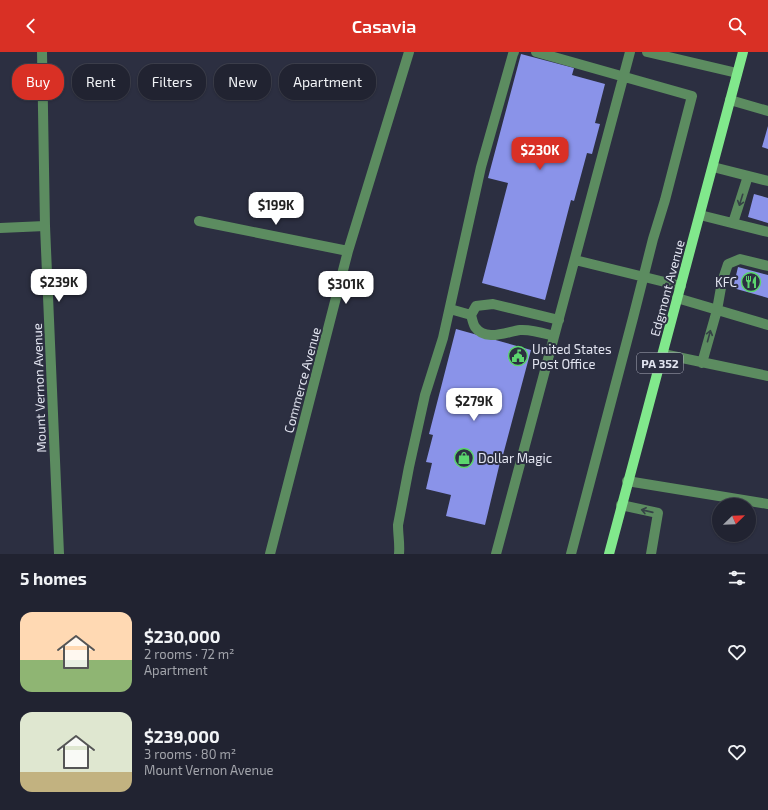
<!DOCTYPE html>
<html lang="en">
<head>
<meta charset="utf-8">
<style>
	body { margin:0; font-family:"Exo 2",sans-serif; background:#2d2f3d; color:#f1f3f6; height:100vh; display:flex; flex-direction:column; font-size:15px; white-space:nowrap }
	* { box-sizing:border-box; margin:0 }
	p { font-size:13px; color:#a2a4ab }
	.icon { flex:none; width:22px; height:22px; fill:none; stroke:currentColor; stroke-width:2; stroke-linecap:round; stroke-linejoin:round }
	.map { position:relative; height:502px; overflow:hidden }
	.sheet { display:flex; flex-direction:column; background:#212331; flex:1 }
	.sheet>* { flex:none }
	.guide { position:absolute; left:12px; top:12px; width:400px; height:36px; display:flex; gap:8px }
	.needle { width:26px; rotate:67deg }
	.tools { position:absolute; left:712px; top:446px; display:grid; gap:8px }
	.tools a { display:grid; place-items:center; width:44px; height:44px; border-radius:50%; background:#212331; box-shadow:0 1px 3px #0004,0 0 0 1px #3e404d; font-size:20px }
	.price { position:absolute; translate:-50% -34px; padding:0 9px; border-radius:8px; background:#fff; color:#222; font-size:13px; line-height:26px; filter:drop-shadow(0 1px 2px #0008) }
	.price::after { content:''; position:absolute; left:50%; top:24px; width:12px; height:9px; margin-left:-6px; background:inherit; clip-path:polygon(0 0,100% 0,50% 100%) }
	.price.active { background:#d93025; color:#fff }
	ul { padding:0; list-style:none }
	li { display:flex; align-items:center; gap:12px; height:100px; padding:0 20px }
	li span { display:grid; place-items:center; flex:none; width:112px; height:80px; border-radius:12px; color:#555 }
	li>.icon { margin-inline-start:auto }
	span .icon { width:48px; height:48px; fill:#fffc; stroke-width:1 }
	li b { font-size:17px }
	h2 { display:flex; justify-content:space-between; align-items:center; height:48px; padding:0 20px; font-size:17px }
	.tag { padding:0 14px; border-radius:16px; background:#212331; box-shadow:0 1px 3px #0004,0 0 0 1px #3e404d; font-size:14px; line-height:36px }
	.tag.active { background:#d93025; color:#fff }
	header { display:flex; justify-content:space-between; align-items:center; height:52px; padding:0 20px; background:#d93025; color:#fff; font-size:18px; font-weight:600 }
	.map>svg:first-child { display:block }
	.building { fill:#8a93e9 }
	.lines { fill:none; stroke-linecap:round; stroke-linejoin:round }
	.minor { stroke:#5c8c60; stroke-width:10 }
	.major { stroke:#81e88c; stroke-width:10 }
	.oneway { stroke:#364247 }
	.labels { text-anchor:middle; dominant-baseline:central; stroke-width:4; stroke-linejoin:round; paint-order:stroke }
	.shield { fill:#2c2f41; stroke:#abaebc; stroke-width:1 }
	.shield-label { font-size:12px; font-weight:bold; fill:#e2e4f0 }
	.poi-label { font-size:13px; fill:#e2e4f0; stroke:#2c2f41; text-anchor:start }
	.street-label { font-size:13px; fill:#e2e4f0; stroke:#2c2f41 }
</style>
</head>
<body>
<header><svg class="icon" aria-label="back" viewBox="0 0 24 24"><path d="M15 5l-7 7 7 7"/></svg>Casavia<svg class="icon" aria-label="search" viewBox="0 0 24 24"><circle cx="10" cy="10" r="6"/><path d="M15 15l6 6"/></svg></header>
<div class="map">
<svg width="768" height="502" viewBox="0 0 768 502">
	<rect width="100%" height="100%" fill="#2c2f41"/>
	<!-- building -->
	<path class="building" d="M521,2L574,16L572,23L605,32L595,71L600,72L592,102L587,101L574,149L571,148L545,248L482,231L508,131L488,126Z
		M768,74V97L762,95Z
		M754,142L768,146V171L748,165Z
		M738,215L768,223V246L733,236Z
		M456,277L531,298L503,403L502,402L485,473L446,464L451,443L426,437L432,411L426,410L433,383L429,382Z"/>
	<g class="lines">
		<!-- minor -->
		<path class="minor" d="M42,0L45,174L59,502
			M536,0L692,44L665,148L653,187L633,266L571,502
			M647,0L737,21
			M730,48L768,59
			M713,115L768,129
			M700,163L768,180
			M199,169L348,199
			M733,171L748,124
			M0,176L45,174
			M575,208L681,234
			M677,246L768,273
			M450,257L471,263
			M554,284C543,281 531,277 520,278C506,280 486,290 475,275C473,272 472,266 471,263L476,254L493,252L559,268
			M663,302L768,324
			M702,311L717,258L722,230L728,212L740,207L768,214
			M627,429L768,452
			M621,453L658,461L651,502
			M270,502L348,199L409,0
			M399,502C400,492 398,483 398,473L409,415L425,343L443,286L481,115L513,2L514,0
			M496,502L630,0"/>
		<!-- major -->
		<path class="major" d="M609,502L743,0"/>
	</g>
	<!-- one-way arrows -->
	<defs><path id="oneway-shaft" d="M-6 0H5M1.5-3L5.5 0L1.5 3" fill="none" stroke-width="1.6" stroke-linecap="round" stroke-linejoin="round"/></defs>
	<g class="oneway">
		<use href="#oneway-shaft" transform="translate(741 148) rotate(107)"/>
		<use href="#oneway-shaft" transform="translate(709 284) rotate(-75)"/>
		<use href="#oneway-shaft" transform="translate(647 459) rotate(-167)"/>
	</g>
	<!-- icons -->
	<defs>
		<g id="restaurant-ring" transform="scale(1)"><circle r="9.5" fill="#2c2f41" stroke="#5bd56e" stroke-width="1.5"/><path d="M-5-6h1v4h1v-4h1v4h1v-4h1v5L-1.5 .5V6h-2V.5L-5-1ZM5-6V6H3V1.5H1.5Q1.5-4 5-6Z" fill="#5bd56e"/></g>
		<g id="civic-ring" transform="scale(1)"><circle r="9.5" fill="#2c2f41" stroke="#5bd56e" stroke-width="1.5"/><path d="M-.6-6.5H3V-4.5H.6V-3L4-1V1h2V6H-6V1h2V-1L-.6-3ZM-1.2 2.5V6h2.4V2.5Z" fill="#5bd56e"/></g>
		<g id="shop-ring" transform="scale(1)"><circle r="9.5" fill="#2c2f41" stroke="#5bd56e" stroke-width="1.5"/><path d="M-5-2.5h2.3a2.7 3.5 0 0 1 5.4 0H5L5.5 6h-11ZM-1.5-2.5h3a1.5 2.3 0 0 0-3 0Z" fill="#5bd56e"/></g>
	</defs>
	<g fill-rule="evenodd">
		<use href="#restaurant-ring" x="751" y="230"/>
		<use href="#civic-ring" x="518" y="304"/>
		<use href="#shop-ring" x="464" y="406"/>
	</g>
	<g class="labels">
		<!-- shield labels -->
		<rect class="shield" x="637" y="301" width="46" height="20" rx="3"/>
		<g class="shield-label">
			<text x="660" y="311">PA 352</text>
		</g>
		<!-- poi labels -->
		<g class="poi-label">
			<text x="737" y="230" text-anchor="end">KFC</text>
			<text x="532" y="297">United States<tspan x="532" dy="15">Post Office</tspan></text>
			<text x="478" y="406">Dollar Magic</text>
		</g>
		<!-- street labels -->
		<g class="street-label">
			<text transform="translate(667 236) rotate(-75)">Edgmont Avenue</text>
			<text transform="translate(302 328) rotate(-75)">Commerce Avenue</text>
			<text transform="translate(39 336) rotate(-92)">Mount Vernon Avenue</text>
		</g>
	</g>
</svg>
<div class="tools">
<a><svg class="needle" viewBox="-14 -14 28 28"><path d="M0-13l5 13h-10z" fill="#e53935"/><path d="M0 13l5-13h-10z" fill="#a2a4ab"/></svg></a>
</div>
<b class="price active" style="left:540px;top:119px">$230K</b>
<b class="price" style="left:276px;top:174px">$199K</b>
<b class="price" style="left:59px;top:251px">$239K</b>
<b class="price" style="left:346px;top:253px">$301K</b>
<b class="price" style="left:474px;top:370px">$279K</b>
<div class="guide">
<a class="tag active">Buy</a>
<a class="tag">Rent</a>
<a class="tag">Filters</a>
<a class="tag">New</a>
<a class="tag">Apartment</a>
</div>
</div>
<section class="sheet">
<h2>5 homes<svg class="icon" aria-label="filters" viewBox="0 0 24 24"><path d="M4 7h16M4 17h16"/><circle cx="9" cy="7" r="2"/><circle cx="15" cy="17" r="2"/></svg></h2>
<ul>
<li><span style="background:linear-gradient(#ffd9b3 60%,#8fb573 0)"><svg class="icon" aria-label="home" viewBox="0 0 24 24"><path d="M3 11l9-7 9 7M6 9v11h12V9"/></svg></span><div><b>$230,000</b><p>2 rooms · 72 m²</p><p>Apartment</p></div><svg class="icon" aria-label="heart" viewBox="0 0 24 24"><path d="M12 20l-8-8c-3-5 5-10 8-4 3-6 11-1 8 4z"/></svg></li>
<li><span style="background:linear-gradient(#dfe7d0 75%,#c2b280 0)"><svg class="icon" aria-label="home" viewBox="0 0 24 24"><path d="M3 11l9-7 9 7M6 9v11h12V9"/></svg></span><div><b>$239,000</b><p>3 rooms · 80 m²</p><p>Mount Vernon Avenue</p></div><svg class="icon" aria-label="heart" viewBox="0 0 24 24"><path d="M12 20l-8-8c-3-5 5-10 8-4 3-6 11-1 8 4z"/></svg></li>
</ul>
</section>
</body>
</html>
